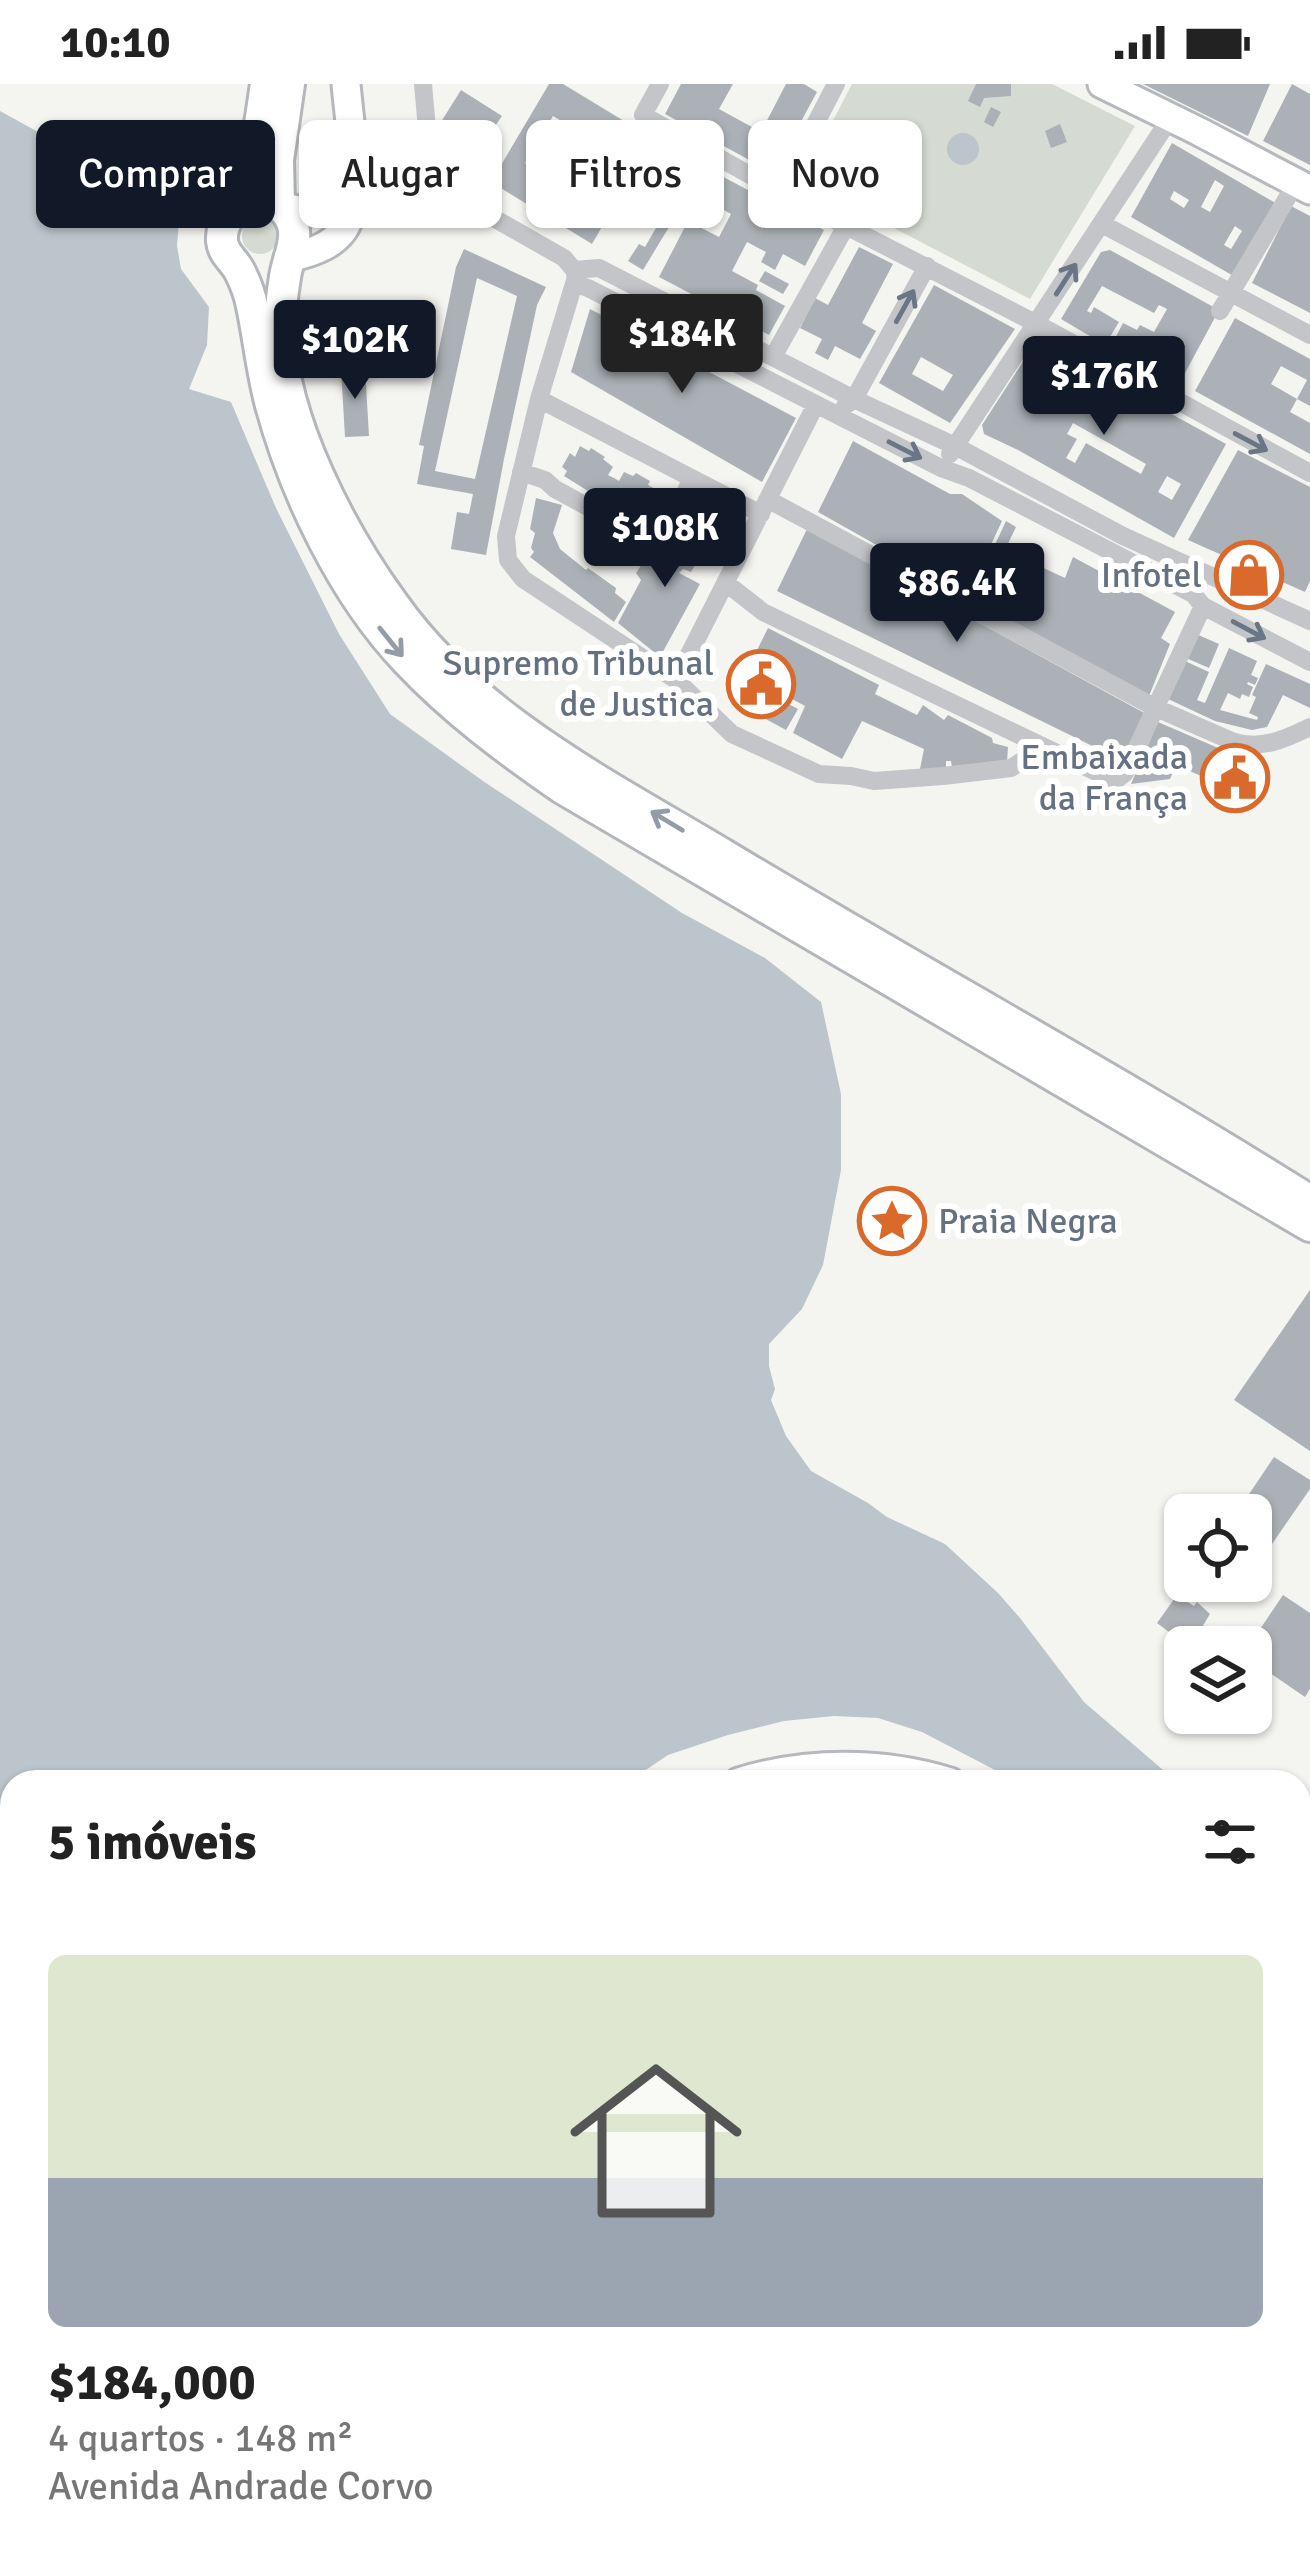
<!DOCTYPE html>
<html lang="pt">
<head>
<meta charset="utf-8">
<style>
	body { margin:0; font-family:Signika,sans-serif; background:#f2f2f2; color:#222; height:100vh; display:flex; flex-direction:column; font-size:45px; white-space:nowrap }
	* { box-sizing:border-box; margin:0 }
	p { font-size:39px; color:#767676 }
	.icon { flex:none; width:66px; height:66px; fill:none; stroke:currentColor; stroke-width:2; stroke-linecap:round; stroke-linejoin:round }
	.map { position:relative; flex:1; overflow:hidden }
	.drawer { position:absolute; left:0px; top:1686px; width:1311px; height:804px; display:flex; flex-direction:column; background:#fff; border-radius:36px 36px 0 0; box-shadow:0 3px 9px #0004 }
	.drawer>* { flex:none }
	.guide { position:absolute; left:36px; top:36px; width:1239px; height:108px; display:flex; gap:24px }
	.buttons { position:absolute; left:1164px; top:1410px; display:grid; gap:24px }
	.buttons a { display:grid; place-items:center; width:108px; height:108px; border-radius:18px; background:#fff; box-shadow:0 3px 9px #0004; font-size:60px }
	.price { position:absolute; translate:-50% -102px; padding:0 27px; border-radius:12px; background:#111827; color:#fff; font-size:39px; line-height:78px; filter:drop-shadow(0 3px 6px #0008) }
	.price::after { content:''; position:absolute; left:50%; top:72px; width:36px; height:27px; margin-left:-18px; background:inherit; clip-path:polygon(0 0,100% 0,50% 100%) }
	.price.active { background:#222; color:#fff }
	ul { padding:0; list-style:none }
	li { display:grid; align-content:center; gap:24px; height:636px; padding:0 48px }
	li+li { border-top:3px solid #e0e0e0 }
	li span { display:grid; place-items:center; height:372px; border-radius:18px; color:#555 }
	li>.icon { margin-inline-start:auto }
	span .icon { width:216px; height:216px; fill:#fffc; stroke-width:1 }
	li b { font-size:51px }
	h2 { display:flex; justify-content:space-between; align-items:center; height:144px; padding:0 48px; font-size:51px }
	.pill { padding:0 42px; border-radius:18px; background:#fff; box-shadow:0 3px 9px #0004; font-size:42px; line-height:108px }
	.pill.active { background:#111827; color:#fff }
	.status { display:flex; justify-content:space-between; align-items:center; height:84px; padding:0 60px; background:#fff; direction:ltr }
	.status svg { height:33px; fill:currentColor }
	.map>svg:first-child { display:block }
	.green { fill:#d5dbd2 }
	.water { fill:#bbc5cb }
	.building { fill:#abb1b6; fill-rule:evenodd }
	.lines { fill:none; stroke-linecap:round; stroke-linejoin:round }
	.secondary-casing { stroke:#b5b8bd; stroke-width:33 }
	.primary-casing { stroke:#b3b7bb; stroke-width:36 }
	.street { stroke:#c3c5c9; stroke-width:18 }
	.secondary { stroke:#fff; stroke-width:27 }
	.primary { stroke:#fff; stroke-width:30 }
	.oneway { stroke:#6a7585 }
	.oneway2 { stroke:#939ca7 }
	.labels { text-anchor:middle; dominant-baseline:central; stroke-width:12; stroke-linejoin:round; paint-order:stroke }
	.poi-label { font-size:36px; fill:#657181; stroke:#fff; text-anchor:end }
</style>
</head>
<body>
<div class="status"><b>10:10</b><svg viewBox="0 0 49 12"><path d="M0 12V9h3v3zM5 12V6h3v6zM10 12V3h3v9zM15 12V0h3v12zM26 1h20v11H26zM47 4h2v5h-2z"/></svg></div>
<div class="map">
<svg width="1310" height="2490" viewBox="0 0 1310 2490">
	<rect width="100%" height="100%" fill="#f4f5f1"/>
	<!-- green -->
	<path class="green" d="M852,0H1052L1135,42L1030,215L802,96Z
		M242 152a18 18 0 1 1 36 0a18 18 0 1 1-36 0Z
		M1299,1937L1310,1944V2155L1299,2149Z
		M12,2306V2478H124L117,2490H0V2319Z"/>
	<!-- water -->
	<path class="water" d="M0,27L89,76L148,125L179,137L177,162L181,185L209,223L207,261L189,305L231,318L276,424L339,550L390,630L483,697L682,829L765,874L821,918L841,1010V1086L823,1181L802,1225L769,1260V1282L775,1305L771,1316L786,1352L811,1387L868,1419L887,1433L945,1460L998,1509L1020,1534L1084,1618L1177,1698H1018L922,1648L878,1634L834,1632L784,1637L728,1651L668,1671L628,1698H12V2166L0,2179Z
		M947 65a16 16 0 1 1 32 0a16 16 0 1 1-32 0Z
		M1299,1759L1310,1763V1834L1299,1830Z"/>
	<!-- building -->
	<path class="building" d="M549,0H563L662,60L650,82L601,53L567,110L607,134L592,160L491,98ZM553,32L582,49L554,97L525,79Z
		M681,0H733L719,25L761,48L786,0H804L817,8L773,89L665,30Z
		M976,0H1011V12L984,14L980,23L968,17Z
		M1143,0H1270L1248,52Z
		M1292,0L1310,10V81L1263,57Z
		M461,6L502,32L464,87L444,74L441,38Z
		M991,23L1001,28L993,43L984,38Z
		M1060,40L1067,58L1051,64L1045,47Z
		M1172,59L1279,121L1237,194L1131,133ZM1215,96L1224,102L1210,128L1201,123ZM1174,107L1189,116L1184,124L1170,115ZM1235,142L1242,147L1231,165L1224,161Z
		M665,62L699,80L671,138L619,113L628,93L665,111L674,92L654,81Z
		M712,87L824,146L805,182L783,170L775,186L761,178L766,168L747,158L732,187L758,201L756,206L785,222L769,251L659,193L688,137L719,153L731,130L699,112Z
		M881,89L886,107L875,111L867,103L866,97Z
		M1291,122L1310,132V229L1252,199Z
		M660,137L669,143L643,186L628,177L639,160L645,163Z
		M859,163L893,180L862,239L876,247L860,275L835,262L828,276L815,269L822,255L800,244L815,214L828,221Z
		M464,165L546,203L537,221L504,375L486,471L451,465L457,428L469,430L473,410L417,400L424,362L419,361L456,183ZM477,194L517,212L475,395L435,387Z
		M1110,166L1219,226L1178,302L1110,264L1123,239L1137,246L1140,241L1154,248L1167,225L1159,221L1154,229L1102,202L1087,227L1091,229L1094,223L1119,238L1105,261L1061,235L1101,168Z
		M765,187L789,200L783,210L759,197Z
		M934,201L1015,245L950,339L879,299ZM921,273L953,291L943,307L912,290Z
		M590,225L796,334L762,398L571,288Z
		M1235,234L1310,275V322L1297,315L1290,328L1310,339V370L1195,307ZM1281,282L1307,296L1297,315L1271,300Z
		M1037,256L1226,360L1174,454L1018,366L984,350L982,341ZM1073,339L1146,380L1141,390L1086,359L1075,379L1066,374L1077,355L1067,350ZM1167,392L1181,400L1172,416L1158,408Z
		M365,283L369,352L345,353L341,285Z
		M853,357L950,410H962L1002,437L967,512L818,428Z
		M580,362L589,367L591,364L605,373L603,375L613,383L608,391L614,394L619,397L624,388L633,392L636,389L650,397L648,401L657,406L654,414L659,417L650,434L645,429V432L638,429L635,432L609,416L611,411L600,406L596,412L564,392L567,387L562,383L570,369L575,373Z
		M1238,366L1310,403V497L1305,508L1188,456Z
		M536,414L562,421L553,449L560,465L586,486L588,484L616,504L615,509L626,518L614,538L530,473L534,468L531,464L535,449L530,445Z
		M691,435L705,443L703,449L711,454L691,488L683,485L679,489L700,500L660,573L618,539L641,496L636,489L648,471L666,482L670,476L663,472L682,438L688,443Z
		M1006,437L1016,443L1005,466L1065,494L1073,473L1175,528L1161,554L1170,560L1149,612L967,521Z
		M807,445L1148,631L1127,679L777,507Z
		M768,544L879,601L875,610L917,631L923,621L944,636L948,631L992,654L993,659L1008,663L1007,678L952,684L951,677H946V686L920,685L924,665L862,637L842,675L793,649L805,622L779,608L775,613L798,625L786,646L732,617Z
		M1196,550L1219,560L1209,584L1186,574Z
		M1229,564L1257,577L1251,591L1258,594L1255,601L1248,598L1247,600L1253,603L1249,613L1242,610L1240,615L1228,609L1220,626L1257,636L1258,633L1249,629L1256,613L1252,611L1266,580L1310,600V624L1283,611L1267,643L1252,646L1215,637L1168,615L1185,577L1209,588L1197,616L1205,619Z
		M1158,638L1253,679L1240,709L1176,681L1170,695L1131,700Z
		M1310,1206V1367L1234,1316Z
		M1274,1373L1310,1396V1405L1272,1460L1251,1447V1431H1235Z
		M1177,1511L1194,1522L1197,1518L1210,1530L1196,1553L1215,1563H1189L1157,1539Z
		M1283,1511L1310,1529V1605L1305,1613L1251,1576V1563H1248Z
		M1299,2174L1310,2179V2202L1299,2198Z
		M1299,2215L1310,2219V2283L1299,2284Z
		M1309,2323L1310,2410L1308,2419L1299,2416V2359Z
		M1299,2443L1310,2447V2490H1253L1257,2478H1299Z
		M147,2478H182L168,2490H157Z
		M218,2478H286L287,2480L264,2484L257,2490H192L200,2482L209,2489Z
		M321,2478H352L360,2487L356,2490H306Z
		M377,2478H401L397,2490H373Z
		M406,2478H428L424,2490H402Z
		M532,2478H560L555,2490L530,2483Z
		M565,2478H651L646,2490H560Z
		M692,2478H812L823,2482L820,2490H720Z
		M859,2478H919L914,2490H889Z
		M933,2478H964L959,2490H929Z
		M1001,2478H1031L1026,2490H997Z
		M1065,2478H1127L1161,2489L1104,2490L1094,2487L1093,2490H1061Z
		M1202,2478H1251L1247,2490L1223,2487L1215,2490L1200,2486Z"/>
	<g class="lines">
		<!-- secondary casing -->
		<g class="secondary-casing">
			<path id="secondary" d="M1102,0L1198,47L1310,106
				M279,121C309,131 327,130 352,109
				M288,174C312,169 341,160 349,134C360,102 349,35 346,0
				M739,1698C806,1677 883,1677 950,1698
				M1299,1866L1310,1870
				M0,2250L12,2236"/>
		</g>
		<!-- primary casing -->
		<g class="primary-casing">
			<path id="primary" d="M266,0C260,40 255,88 234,124C228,135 221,142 222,157C223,170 234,176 240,188C245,198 250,211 252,222C259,255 262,288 271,321C295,409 343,510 407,577C453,626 507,666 562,704L1310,1142
				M279,121L278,76L289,0
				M234,124C256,111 284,114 293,141C298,158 287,177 285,193C282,211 280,229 280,248C282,337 342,450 394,521C476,636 606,700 724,771C918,888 1118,996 1310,1117"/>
		</g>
		<!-- street -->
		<path class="street" d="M423,0L431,90L442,111L449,118L469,120L564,174L574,186L576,193L539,315L506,452L508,476L523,495L676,596L732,650L819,690L851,692L874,697L943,692L1011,684L1042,664
			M660,0L643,31L780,108
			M836,0L780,108L1037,240L1310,389
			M1102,140L1310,251
			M574,186L599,184L854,315L955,362L1123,452L1310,537
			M575,200L588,204L941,384L969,394L1193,510L1203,522L1310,578
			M1220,227L1296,99
			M773,273L846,142
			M539,315L761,430
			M845,322L854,315L927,182
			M950,370L1171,33
			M521,388L545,396L555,405L641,452C670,453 681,416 692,394
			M769,416L1154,623L1234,658C1262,666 1285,655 1310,643
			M726,499L763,528L1115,697L1125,689L1203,522
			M676,596L816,320
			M1299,2203L1310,2207
			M1299,2307L1310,2306
			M1299,2423L1310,2426
			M462,2478L494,2490
			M1158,2478L1157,2481L1188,2490
			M181,2490L193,2478
			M832,2490L836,2478
			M1042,2490L1046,2478"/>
		<!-- secondary -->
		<use href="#secondary" class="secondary"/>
		<!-- primary -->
		<use href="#primary" class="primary"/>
	</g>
	<!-- one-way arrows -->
	<defs><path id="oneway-shaft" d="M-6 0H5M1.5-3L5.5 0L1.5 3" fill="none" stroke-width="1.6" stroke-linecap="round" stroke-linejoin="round" transform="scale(3)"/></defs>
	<g class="oneway">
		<use href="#oneway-shaft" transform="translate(1066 195) rotate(-57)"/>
		<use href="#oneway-shaft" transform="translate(905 222) rotate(-61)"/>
		<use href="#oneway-shaft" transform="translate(1251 358) rotate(28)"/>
		<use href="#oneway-shaft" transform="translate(905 366) rotate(27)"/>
		<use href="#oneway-shaft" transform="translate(1249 546) rotate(28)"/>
	</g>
	<g class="oneway2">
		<use href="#oneway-shaft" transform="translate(391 558) rotate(51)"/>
		<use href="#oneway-shaft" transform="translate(667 737) rotate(-149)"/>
	</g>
	<!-- icons -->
	<defs>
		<g id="shop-ring" transform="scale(3.45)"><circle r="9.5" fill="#fff" stroke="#da6a2b" stroke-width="1.5"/><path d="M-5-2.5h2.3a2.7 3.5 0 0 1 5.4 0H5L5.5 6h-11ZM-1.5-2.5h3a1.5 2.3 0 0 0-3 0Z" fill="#da6a2b"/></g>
		<g id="civic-ring" transform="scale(3.45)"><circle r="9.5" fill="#fff" stroke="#da6a2b" stroke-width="1.5"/><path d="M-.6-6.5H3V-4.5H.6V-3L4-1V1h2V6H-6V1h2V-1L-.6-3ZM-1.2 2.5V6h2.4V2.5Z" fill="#da6a2b"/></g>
		<g id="sight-ring" transform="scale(3.45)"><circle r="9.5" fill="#fff" stroke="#da6a2b" stroke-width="1.5"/><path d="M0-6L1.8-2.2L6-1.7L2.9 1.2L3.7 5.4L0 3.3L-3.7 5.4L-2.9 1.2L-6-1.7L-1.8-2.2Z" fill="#da6a2b"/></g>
	</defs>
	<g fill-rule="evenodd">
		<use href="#shop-ring" x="1249" y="491"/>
		<use href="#civic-ring" x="761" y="600"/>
		<use href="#civic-ring" x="1235" y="694"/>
		<use href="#sight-ring" x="892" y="1137"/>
	</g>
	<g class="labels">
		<!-- poi labels -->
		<g class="poi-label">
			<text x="1202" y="491">Infotel</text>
			<text x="714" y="579">Supremo Tribunal<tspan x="714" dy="41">de Justica</tspan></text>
			<text x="1188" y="673">Embaixada<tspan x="1188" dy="41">da França</tspan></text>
			<text x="938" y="1137" text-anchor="start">Praia Negra</text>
		</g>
	</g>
</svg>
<div class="buttons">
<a><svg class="icon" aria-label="locate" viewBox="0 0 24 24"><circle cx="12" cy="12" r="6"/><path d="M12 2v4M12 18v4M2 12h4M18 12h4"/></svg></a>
<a><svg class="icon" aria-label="layers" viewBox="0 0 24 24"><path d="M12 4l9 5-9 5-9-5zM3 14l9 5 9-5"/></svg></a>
</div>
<b class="price active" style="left:682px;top:312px">$184K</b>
<b class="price" style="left:355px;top:318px">$102K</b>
<b class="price" style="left:1104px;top:354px">$176K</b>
<b class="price" style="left:665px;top:506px">$108K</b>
<b class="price" style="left:957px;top:561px">$86.4K</b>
<div class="guide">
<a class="pill active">Comprar</a>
<a class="pill">Alugar</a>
<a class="pill">Filtros</a>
<a class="pill">Novo</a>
</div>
<section class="drawer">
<h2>5 imóveis<svg class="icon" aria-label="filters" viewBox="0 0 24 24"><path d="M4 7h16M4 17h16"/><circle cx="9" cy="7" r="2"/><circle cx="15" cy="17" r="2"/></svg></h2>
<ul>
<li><span style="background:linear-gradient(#dfe7d0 60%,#9aa5b1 0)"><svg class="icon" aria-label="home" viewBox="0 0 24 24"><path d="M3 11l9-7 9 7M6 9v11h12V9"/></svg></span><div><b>$184,000</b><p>4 quartos · 148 m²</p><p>Avenida Andrade Corvo</p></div></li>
</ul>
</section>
</div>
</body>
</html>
